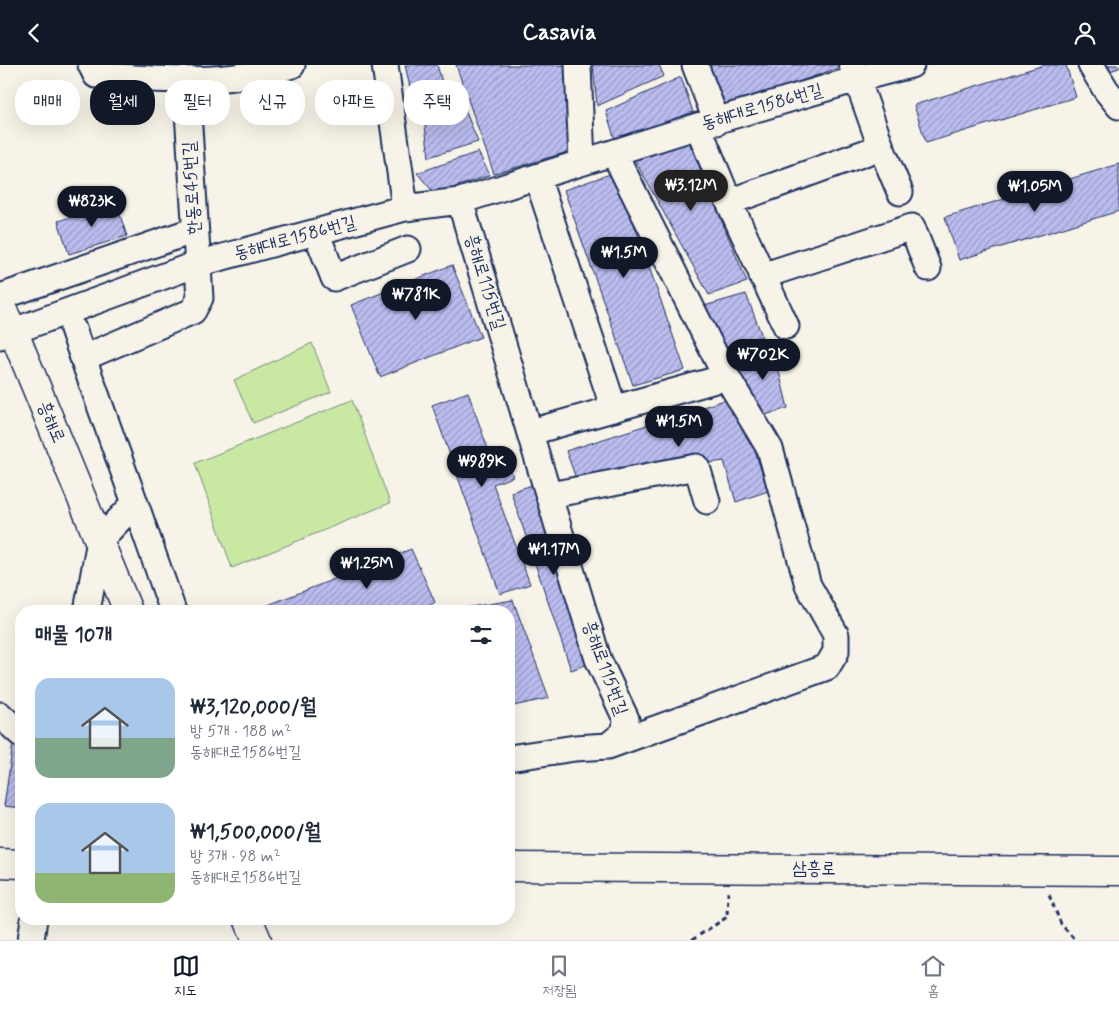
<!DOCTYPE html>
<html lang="ko">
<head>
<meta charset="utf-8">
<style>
	body { margin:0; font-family:Mynerve,"Poor Story",sans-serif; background:#f2f2f3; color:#1f2937; height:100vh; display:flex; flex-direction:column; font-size:19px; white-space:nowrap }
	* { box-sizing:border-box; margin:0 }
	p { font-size:16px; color:#747a83 }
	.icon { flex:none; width:28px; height:28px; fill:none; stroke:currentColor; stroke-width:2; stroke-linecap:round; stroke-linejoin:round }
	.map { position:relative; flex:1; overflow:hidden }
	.details { position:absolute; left:15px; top:540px; width:500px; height:320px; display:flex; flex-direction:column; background:#fff; border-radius:20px; box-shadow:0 5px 20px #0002 }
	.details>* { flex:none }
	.banner { position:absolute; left:15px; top:15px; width:500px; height:45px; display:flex; gap:10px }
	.price { position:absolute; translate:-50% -42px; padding:0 11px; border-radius:18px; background:#111827; color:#fff; font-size:16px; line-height:32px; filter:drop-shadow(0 1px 2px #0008) }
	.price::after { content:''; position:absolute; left:50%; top:30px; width:15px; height:11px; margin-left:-8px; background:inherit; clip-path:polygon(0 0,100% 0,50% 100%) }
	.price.current { background:#222; color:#fff }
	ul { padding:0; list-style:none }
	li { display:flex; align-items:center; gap:15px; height:125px; padding:0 20px }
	li span { display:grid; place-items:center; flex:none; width:140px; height:100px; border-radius:15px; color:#555 }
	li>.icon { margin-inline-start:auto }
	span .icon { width:60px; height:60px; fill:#fffc; stroke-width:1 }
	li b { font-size:21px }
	h2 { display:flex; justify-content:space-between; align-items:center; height:60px; padding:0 20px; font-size:21px }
	.tag { padding:0 18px; border-radius:20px; background:#fff; box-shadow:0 5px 20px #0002; font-size:18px; line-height:45px }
	.tag.current { background:#111827; color:#fff }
	header { display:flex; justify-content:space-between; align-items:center; height:65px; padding:0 20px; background:#111827; color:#fff; font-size:22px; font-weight:700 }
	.tab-bar { display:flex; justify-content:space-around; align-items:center; height:70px; border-top:1px solid #e0e1e3; background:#fff; font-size:14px; color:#747a83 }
	.tab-bar a { display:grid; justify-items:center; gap:2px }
	.tab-bar .current { color:#111827 }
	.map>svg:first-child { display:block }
	.grass { fill:#c9e9a2; stroke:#728c80 }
	.building { fill:url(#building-hatch); stroke:#1b2f5e }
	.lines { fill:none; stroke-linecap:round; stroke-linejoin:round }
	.street-casing { stroke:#1b2f5e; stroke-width:29 }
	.secondary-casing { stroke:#1b2f5e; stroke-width:31 }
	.path { stroke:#1b2f5e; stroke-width:3; stroke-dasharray:5 4; stroke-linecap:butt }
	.street { stroke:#f7f3e8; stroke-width:25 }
	.secondary { stroke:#f7f3e8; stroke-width:28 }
	.labels { text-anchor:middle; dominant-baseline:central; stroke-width:4; stroke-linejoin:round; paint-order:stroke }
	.street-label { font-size:18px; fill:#1b2f5e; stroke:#f7f3e8 }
</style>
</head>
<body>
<header><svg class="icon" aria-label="back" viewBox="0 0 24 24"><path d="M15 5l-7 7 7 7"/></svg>Casavia<svg class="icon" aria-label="person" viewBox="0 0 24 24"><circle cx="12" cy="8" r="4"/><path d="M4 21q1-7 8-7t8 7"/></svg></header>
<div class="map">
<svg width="1119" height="875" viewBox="0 0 1119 875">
	<defs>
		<pattern id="building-hatch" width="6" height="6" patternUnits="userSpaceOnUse" patternTransform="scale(1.25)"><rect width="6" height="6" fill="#bcbdef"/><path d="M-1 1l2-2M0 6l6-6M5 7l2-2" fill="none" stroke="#989ac5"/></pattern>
	</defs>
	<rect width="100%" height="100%" fill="#f7f3e8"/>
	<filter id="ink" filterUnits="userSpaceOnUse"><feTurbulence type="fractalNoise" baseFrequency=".02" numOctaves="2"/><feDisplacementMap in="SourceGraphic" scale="10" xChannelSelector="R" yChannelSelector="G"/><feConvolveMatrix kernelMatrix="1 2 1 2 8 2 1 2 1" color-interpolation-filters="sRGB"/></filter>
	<g filter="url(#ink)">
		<!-- grass -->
		<path class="grass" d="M312,278L331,327L253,358L234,315Z
			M352,335L390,438L232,503L195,398Z"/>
		<!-- building -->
		<path class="building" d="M405,0H437L442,17L411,27Z
			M456,0H572L574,85L494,109Z
			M593,0H659L664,11L597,41Z
			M702,0H837L838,3L718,45Z
			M1044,0H1066L1076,32L926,78L914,40Z
			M1108,0H1119V3L1110,6Z
			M681,12L693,47L615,75L606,46Z
			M455,20L478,77L429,92L422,37Z
			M687,72L747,217L709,230L631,88Z
			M478,87L490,110L435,129L417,108Z
			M1119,99V146L959,195L945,152Z
			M616,107L685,305L633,320L564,125Z
			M116,138L127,171L69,189L58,156Z
			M452,200L481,272L380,312L351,240Z
			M746,229L762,271L725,282L704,241Z
			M773,282L788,343L762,351L731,296Z
			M468,327L490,390L504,385L513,412L493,419L530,519L500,529L432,340Z
			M737,331L768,426L736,437L724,396L577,416L566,386Z
			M538,418L597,596L571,605L511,427Z
			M411,484L435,537L423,546H264L263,542Z
			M513,535L549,633L509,642V546H446Z
			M13,679L21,680V743L4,741Z"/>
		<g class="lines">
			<!-- street casing -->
			<g class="street-casing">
				<path id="street" d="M91,0L96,10C162,16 229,20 292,0
					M385,0L405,143
					M578,0L582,97
					M695,0L717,57
					M852,0L881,82L900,127
					M1091,0L1106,25L1119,41
					M698,61L729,137L786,261
					M537,112L614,344
					M460,136L598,594L626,654L625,667L608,681L575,683L509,693
					M729,137L881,82
					M316,167L334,213L408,184
					M762,211L912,162L928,203
					M0,232L195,165
					M73,264L83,293
					M0,271L197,199L405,143L460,136L698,61L857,14L911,0
					M531,367L726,312
					M550,430L697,402L707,436
					M135,438L173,546
					M87,546L100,475L135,438L83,293L193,246L200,233L186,16
					M0,650L21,669
					M608,681L827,602L836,587V570L808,520L770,384L722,304L614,88
					M31,875L34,854"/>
			</g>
			<!-- secondary casing -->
			<g class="secondary-casing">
				<path id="secondary" d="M0,240L14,268L128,546
					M0,798L21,799
					M509,802L1119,806
					M248,854L257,875"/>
			</g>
			<!-- path -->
			<path class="path" d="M1049,830L1061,859L1075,875
				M692,875L727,852L728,827"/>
			<!-- street -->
			<use href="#street" class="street"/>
			<!-- secondary -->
			<use href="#secondary" class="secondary"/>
		</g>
	</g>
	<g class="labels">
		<!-- street labels -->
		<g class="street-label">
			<text transform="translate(762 42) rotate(-16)">동해대로1586번길</text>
			<text transform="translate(192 123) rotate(-93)">한동로45번길</text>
			<text transform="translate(295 173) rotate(-15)">동해대로1586번길</text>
			<text transform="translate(485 217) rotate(73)">흥해로115번길</text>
			<text transform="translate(51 357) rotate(67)">흥해로</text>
			<text transform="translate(605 603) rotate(70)">흥해로115번길</text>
			<text x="814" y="804">삼흥로</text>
		</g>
	</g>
</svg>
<b class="price current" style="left:691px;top:147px">₩3.12M</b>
<b class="price" style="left:1035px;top:148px">₩1.05M</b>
<b class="price" style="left:92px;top:163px">₩823K</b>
<b class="price" style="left:624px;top:214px">₩1.5M</b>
<b class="price" style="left:416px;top:256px">₩781K</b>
<b class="price" style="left:763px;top:316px">₩702K</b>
<b class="price" style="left:679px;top:383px">₩1.5M</b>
<b class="price" style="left:482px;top:423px">₩989K</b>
<b class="price" style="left:554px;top:511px">₩1.17M</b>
<b class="price" style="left:367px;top:525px">₩1.25M</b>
<div class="banner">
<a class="tag">매매</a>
<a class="tag current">월세</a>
<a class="tag">필터</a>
<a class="tag">신규</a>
<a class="tag">아파트</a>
<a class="tag">주택</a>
</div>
<section class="details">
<h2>매물 10개<svg class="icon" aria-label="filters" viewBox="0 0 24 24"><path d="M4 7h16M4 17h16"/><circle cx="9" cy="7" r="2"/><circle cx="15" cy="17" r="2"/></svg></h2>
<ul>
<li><span style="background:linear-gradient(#a9c7e8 60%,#7fa58c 0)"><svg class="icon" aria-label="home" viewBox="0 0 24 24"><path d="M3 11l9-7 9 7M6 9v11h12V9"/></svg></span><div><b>₩3,120,000/월</b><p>방 5개 · 188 m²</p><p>동해대로1586번길</p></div></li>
<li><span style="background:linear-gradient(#a9c7e8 70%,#8fb573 0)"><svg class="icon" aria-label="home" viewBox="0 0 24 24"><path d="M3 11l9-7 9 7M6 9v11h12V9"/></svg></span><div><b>₩1,500,000/월</b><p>방 3개 · 98 m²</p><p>동해대로1586번길</p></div></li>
</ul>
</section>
</div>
<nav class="tab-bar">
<a class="current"><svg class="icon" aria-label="map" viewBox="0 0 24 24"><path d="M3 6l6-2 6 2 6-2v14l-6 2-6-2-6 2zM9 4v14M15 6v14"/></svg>지도</a>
<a><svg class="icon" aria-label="saved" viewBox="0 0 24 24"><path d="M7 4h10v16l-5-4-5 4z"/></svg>저장됨</a>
<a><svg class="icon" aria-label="home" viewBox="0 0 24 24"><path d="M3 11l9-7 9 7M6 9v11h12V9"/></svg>홈</a>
</nav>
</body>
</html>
